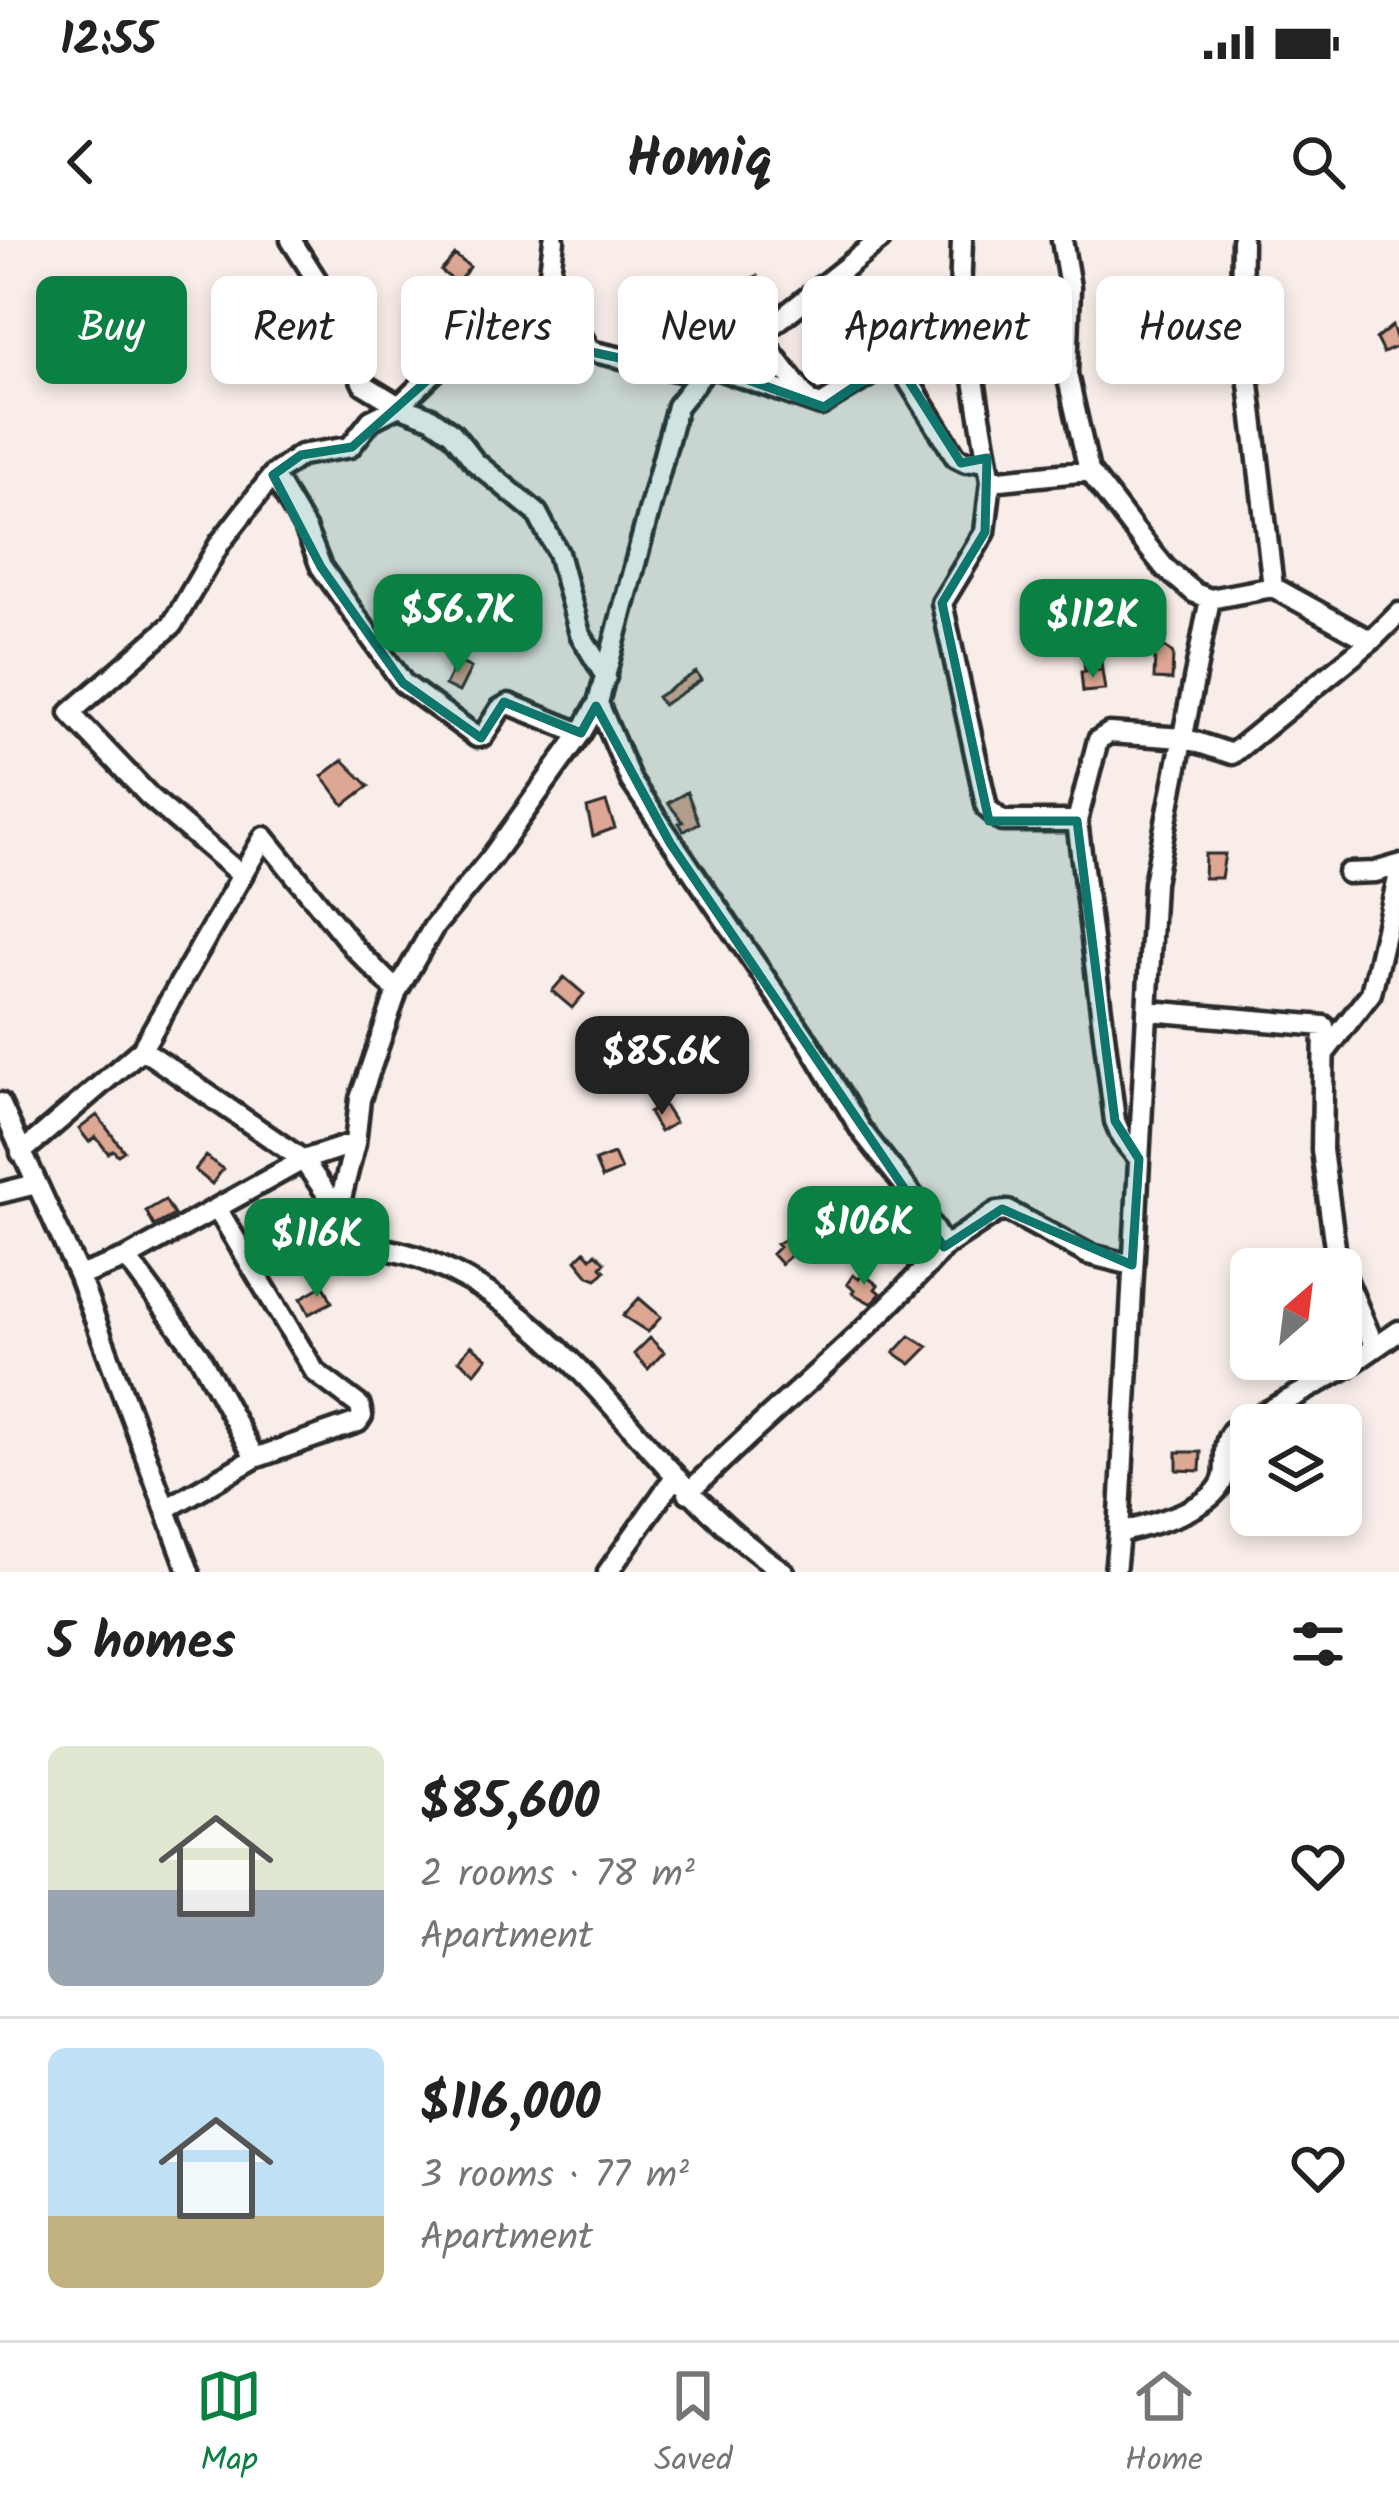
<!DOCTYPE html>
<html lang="en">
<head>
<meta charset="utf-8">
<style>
	body { margin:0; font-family:Kalam,sans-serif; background:#f2f2f2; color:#222; height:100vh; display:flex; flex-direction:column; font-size:45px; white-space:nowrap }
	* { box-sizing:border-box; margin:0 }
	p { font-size:39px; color:#767676 }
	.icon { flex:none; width:66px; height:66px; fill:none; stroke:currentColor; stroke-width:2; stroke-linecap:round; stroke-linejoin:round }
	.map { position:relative; height:1332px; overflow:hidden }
	.details { display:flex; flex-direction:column; background:#fff; flex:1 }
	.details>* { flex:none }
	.banner { position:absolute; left:36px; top:36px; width:1329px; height:108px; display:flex; gap:24px }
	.needle { width:78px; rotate:28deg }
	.tools { position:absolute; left:1230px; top:1008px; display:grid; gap:24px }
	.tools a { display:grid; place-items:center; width:132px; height:132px; border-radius:18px; background:#fff; box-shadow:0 6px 18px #0003; font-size:60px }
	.price { position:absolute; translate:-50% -102px; padding:0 27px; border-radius:24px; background:#0b8043; color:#fff; font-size:39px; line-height:78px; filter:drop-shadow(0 3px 6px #0008) }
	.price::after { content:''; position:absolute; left:50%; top:72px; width:36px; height:27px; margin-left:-18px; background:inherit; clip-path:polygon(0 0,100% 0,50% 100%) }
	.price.selected { background:#222; color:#fff }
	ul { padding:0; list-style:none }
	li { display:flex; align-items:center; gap:36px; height:300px; padding:0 48px }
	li+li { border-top:3px solid #e0e0e0 }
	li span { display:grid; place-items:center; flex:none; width:336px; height:240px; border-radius:18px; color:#555 }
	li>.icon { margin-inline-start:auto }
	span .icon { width:144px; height:144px; fill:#fffc; stroke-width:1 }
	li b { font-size:51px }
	h2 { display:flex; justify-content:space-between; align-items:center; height:144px; padding:0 48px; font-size:51px }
	.chip { padding:0 42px; border-radius:18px; background:#fff; box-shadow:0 6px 18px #0003; font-size:42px; line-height:108px }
	.chip.selected { background:#0b8043; color:#fff }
	.status { display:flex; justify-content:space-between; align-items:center; height:84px; padding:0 60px; background:#fff; direction:ltr }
	.status svg { height:33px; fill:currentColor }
	header { display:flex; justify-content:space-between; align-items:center; height:156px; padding:0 48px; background:#fff; font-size:54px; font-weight:600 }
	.dock { display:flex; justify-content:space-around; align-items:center; height:168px; border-top:3px solid #e0e0e0; background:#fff; font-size:33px; color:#767676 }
	.dock a { display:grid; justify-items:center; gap:6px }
	.dock .selected { color:#0b8043 }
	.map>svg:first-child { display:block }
	.building { fill:#dda793; stroke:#2b2b2b; stroke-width:3 }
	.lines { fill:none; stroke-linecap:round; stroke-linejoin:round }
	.minor-casing { stroke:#2b2b2b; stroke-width:27 }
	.minor { stroke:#fff; stroke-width:18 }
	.marked { fill:#0f766e; fill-opacity:0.2; stroke:#0f766e; stroke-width:9; stroke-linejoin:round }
</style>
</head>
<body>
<div class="status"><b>12:55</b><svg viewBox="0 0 49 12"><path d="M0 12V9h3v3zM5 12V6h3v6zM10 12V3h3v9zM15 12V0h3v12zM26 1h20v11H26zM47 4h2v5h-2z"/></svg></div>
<header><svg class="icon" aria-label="back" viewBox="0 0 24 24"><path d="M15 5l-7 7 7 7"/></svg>Homiq<svg class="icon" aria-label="search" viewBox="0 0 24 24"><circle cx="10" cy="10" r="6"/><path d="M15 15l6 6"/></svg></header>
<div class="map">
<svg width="1399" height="1332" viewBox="0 0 1399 1332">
	<rect width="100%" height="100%" fill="#f8ede9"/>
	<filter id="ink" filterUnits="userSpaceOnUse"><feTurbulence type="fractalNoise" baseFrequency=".00833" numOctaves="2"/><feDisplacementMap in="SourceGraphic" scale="24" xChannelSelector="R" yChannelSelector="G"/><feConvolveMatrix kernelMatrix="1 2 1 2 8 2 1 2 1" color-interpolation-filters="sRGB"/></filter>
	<g filter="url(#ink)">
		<!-- building -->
		<path class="building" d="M455,15L470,27L457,43L441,31Z
			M757,36L767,60L749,67L738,44Z
			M937,77L938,80L945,78L949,88L940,91L946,107L954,104L956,124L940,127L934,109L926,112L921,97L912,100L908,86Z
			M1392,86L1399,106L1383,113L1376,99Z
			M843,107L855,120L832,139L816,120L829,110L834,115Z
			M1165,407L1173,414L1172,440L1154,439L1155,413Z
			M1100,409L1102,430L1085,432L1083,411Z
			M457,421L471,428L459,452L445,445Z
			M1102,430L1105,450L1083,452L1081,432Z
			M696,432L701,440L663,465L657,457Z
			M343,520L369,546L344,565L322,536Z
			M687,552L699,583L684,591L679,583L683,582L668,563Z
			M606,562L615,588L593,596L587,568Z
			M1205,614H1225L1221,638H1204Z
			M564,737L584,754L572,768L552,751Z
			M663,864L675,883L660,892L649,873Z
			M97,875L124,911L118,915L113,910L108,913L96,897L89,902L79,889Z
			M614,914L621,930L602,938L595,921Z
			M206,916L223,929L212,944L195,930Z
			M836,951L850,964L836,979L822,966Z
			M165,960L174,975L154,986L146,971Z
			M277,988L287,1004L277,1010L281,1017L274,1022L261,1002Z
			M794,994L803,1005L781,1024L772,1014L779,1007L776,1004Z
			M585,1011L591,1018L596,1013L605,1022L601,1027L605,1031L597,1039L589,1036L576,1020Z
			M863,1034L878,1045L875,1049L880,1053L872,1064L852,1053L854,1050L847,1044L853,1035L859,1039Z
			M324,1045L332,1062L309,1074L301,1058Z
			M639,1058L661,1077L648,1092L623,1076Z
			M910,1096L928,1107L911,1124L894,1113Z
			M650,1098L664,1112L648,1129L634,1114Z
			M471,1105L487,1118L475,1133L459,1120Z
			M1177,1212H1201L1200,1231L1177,1230Z"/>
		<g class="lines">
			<!-- minor casing -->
			<g class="minor-casing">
				<path id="minor" d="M291,0L316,39L363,144L399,166L431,178L452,193L475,222L537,273L558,313L580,394L606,437
					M554,0L549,40L590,111L698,135
					M962,0L960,57L991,241L985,292L942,363L987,568L1002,581H1077
					M1062,0L1070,47L1067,134L1089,231L1131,286L1165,328L1195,353L1210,359L1273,347L1371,401L1399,373
					M1242,0L1241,76L1273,347
					M759,96L808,160
					M709,126L821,165L885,126L903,132L956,217L966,222L987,218
					M991,241L1089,231
					M598,463L631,541L809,803L861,890L913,956L944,1007C866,1096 772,1169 688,1253
					M581,493L509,464L500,469L483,496L477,497L403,443L321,327L306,290L273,235L301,215L350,207L371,180L399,166L477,91L492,89L590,111
					M1348,633L1375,632L1399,625
					M240,634L149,556L70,473L172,385L220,303L273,235
					M1149,771L1324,786L1322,910L1336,1015L1375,1108
					M142,809L303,920L355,903
					M1325,812L1371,753L1399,634
					M0,863L79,1036L189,1332
					M21,913L142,809L264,597L355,709L397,751
					M1139,919L1122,898L1115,881L1077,581L1098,500L1109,493L1184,498L1232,514L1371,401
					M0,953L36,944
					M944,1007L997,972L1008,971L1088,1014L1132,1025
					M127,1018L199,1115L255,1218
					M79,1036L127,1018L303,920L338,970
					M166,1269L255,1218L358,1182L362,1176L360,1166L315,1132L218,970
					M1119,1293L1154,643L1210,359
					M608,1332L674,1238
					M784,1332C674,1259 612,1144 509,1067C485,1049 456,1033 429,1022C380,1000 375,1023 338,970L355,903L360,859L397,751L433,688L491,618L581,493L598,463L677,166L709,126L759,96L880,0
					M1115,1332L1119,1293C1148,1285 1217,1270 1224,1236C1227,1220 1221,1205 1232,1191L1344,1129L1399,1091"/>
			</g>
			<!-- minor -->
			<use href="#minor" class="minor"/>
		</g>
	</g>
	<!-- marked area -->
	<path class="marked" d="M485,89L698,135L709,126L824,167L885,126L903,132L961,223L987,218L985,292L942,363L989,581H1077L1115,881L1139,919L1132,1025L1002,969L944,1007L670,603L596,466L581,493L504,462L481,498L403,443L321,327L273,235L301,215L352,207Z"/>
</svg>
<div class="tools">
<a><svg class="needle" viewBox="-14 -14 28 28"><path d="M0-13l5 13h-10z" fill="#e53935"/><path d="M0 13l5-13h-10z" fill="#767676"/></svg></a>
<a><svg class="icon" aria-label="layers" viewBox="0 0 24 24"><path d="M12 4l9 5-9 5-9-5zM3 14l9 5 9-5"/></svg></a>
</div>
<b class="price" style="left:458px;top:436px">$56.7K</b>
<b class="price" style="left:1093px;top:441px">$112K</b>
<b class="price selected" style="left:662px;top:878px">$85.6K</b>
<b class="price" style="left:864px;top:1048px">$106K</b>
<b class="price" style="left:317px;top:1060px">$116K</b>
<div class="banner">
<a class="chip selected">Buy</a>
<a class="chip">Rent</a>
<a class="chip">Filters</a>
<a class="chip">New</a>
<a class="chip">Apartment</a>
<a class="chip">House</a>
</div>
</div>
<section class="details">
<h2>5 homes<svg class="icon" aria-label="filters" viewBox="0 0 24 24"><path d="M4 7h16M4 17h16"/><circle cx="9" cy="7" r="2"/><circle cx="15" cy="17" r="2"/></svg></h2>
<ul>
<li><span style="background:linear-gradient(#dfe7d0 60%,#9aa5b1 0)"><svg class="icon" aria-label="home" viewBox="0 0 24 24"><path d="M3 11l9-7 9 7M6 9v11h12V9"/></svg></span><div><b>$85,600</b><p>2 rooms · 78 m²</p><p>Apartment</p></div><svg class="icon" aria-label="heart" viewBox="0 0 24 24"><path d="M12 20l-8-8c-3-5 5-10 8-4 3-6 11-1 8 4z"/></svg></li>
<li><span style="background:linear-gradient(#bfe0f5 70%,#c2b280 0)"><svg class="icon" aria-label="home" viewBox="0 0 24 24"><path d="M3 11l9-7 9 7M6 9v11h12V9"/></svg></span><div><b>$116,000</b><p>3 rooms · 77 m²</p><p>Apartment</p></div><svg class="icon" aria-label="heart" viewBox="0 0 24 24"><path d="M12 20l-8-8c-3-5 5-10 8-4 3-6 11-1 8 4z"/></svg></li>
</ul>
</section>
<nav class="dock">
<a class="selected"><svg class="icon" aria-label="map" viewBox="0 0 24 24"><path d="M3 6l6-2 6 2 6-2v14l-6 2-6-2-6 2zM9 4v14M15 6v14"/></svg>Map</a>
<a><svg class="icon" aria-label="saved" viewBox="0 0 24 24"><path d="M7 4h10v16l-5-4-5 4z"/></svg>Saved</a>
<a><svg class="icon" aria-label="home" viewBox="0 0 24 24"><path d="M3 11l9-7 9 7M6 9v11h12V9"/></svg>Home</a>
</nav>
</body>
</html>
